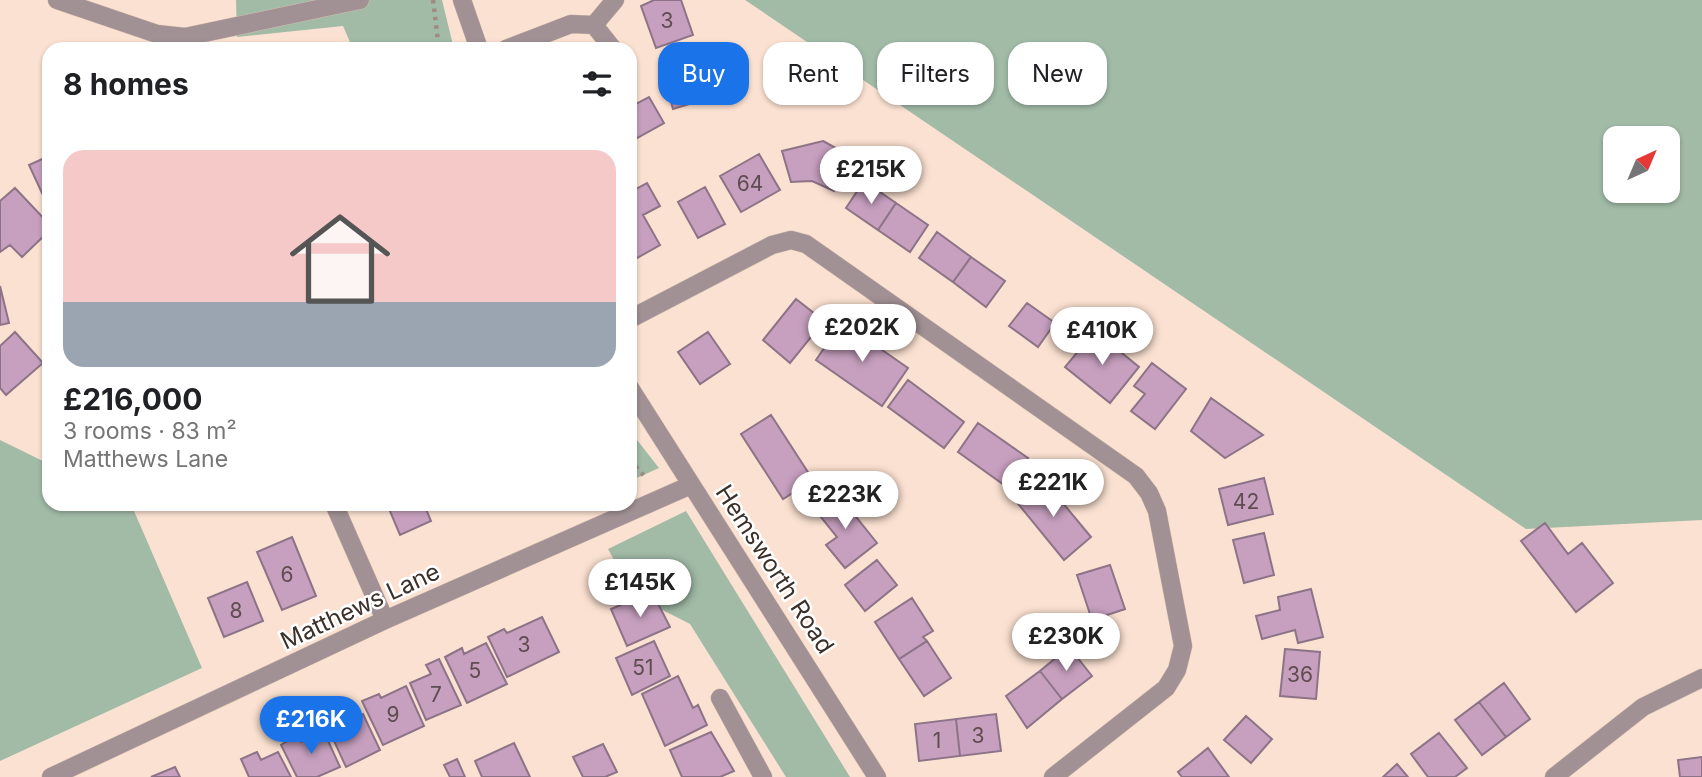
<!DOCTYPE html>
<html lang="en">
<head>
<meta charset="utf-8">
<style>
	body { margin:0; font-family:Inter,sans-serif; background:#f2f2f2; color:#202124; height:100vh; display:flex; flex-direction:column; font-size:26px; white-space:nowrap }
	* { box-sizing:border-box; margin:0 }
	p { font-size:23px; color:#757577 }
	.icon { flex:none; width:38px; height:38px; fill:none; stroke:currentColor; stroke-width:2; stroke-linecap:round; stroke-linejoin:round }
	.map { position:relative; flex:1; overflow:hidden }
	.sheet { position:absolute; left:42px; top:42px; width:595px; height:469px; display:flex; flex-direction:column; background:#fff; border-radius:21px; box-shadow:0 2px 5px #0004 }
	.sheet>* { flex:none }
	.top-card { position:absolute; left:658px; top:42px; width:665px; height:63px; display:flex; gap:14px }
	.needle { width:46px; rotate:44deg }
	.fabs { position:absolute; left:1603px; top:126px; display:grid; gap:14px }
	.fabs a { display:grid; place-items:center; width:77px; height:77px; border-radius:14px; background:#fff; box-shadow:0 2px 5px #0004; font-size:35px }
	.price { position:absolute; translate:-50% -60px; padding:0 16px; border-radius:24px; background:#fff; color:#222; font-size:23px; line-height:46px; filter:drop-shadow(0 2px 4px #0008) }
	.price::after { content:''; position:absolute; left:50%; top:42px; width:21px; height:16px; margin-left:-10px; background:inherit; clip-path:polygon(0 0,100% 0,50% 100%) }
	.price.active { background:#1a73e8; color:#fff }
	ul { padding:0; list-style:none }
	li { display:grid; align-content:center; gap:14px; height:371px; padding:0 21px }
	li span { display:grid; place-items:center; height:217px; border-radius:21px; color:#555 }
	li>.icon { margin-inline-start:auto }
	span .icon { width:126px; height:126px; fill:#fffc; stroke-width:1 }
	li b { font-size:30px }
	h2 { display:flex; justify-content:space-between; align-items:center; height:84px; padding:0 21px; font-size:30px }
	.tag { padding:0 24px; border-radius:21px; background:#fff; box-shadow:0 2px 5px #0004; font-size:24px; line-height:63px }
	.tag.active { background:#1a73e8; color:#fff }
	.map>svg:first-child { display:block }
	.green { fill:#a1bba7; fill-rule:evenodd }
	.building { fill:#c7a0bf; stroke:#8d7387; stroke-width:2 }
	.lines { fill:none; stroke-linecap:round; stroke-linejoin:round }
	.minor-casing { stroke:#d5beaf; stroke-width:19 }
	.path { stroke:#9f8c80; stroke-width:4.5; stroke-dasharray:3.5 5; stroke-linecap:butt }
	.minor { stroke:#a19195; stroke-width:18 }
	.labels { text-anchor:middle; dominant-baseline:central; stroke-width:5; stroke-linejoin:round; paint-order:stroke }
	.number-label { font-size:21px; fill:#5f4c4e }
	.street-label { font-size:24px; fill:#3c3028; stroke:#fff }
</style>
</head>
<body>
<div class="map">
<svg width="1702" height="777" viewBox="0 0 1702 777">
	<rect width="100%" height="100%" fill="#fbe1d1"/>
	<!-- green -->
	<path class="green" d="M236,0H442L454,49H353L343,26L237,37Z
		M745,0H1702V520L1526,529ZM1615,138H1668V191H1615Z
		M630,431L659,468L630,481Z
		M0,440L49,464V504H131L202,668L0,761Z
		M686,511L850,777H786L690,624L633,595L608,549Z"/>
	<!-- building -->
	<path class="building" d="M681,0L693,35L656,48L641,6L654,0Z
		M699,51L712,97L673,109L660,63Z
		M649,97L664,123L630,142V107Z
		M823,141L854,158L834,191L812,181L791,182L782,151Z
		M49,147V205L48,206L29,165L49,156L46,148Z
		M759,154L780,190L741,212L720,176Z
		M864,181L896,203L878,230L846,208Z
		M647,183L660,206L643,215L660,245L630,262V192Z
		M705,187L725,224L698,238L678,202Z
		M15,188L49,224V231L22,257L10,245L0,252V201Z
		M896,203L928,225L910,252L878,230Z
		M937,232L971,257L953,282L919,258Z
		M971,257L1005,281L986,307L953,282Z
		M0,286L9,323L0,325Z
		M796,299L824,321L790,363L763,340Z
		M1027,303L1055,323L1038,347L1009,326Z
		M842,322L908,368L882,406L816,360Z
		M1095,331L1139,367L1110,403L1065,367Z
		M15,332L43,363L6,395L0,388V346Z
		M708,332L730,364L700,384L678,352Z
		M1152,363L1186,389L1155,429L1131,411L1145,394L1134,386Z
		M908,380L964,422L944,448L888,407Z
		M1211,398L1263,435L1225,458L1191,431Z
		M771,415L813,480L783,499L741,434Z
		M978,423L1028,458L1007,487L958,452Z
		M1042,478L1091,537L1064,560L1015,500Z
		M1264,478L1273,514L1228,525L1219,489Z
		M837,493L877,543L845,568L826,545L837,537L816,511Z
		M387,504H424L431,521L400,535Z
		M1545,523L1568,554L1582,543L1613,583L1576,612L1521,541Z
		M1264,533L1274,575L1244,583L1233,540Z
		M292,537L316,596L282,610L257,552Z
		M877,560L897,585L865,611L845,585Z
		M1110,565L1125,609L1092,620L1077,575Z
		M247,582L263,621L224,637L208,598Z
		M1311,589L1323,637L1298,643L1295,630L1262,639L1256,616L1280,610L1278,597Z
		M652,592L670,627L627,646L611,609Z
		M912,598L933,631L923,637L927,641L899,659L875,622Z
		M542,617L559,652L507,677L488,637L504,629L507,633Z
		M654,641L670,676L632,695L616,658Z
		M927,641L951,678L924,696L899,659Z
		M486,643L507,684L467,703L445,657L462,648L464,654Z
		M1069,647L1092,676L1062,699L1040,671Z
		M1285,649L1320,652L1316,699L1280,696Z
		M439,659L461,705L426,720L410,683L431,674L426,665Z
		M1040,671L1062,699L1027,728L1006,696Z
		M678,676L693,708L698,705L707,725L665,746L642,694Z
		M1504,683L1530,719L1506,737L1479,702Z
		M406,686L424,726L383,745L362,701L379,694L381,698Z
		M1479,702L1506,737L1482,755L1455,720Z
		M344,713L348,721L363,714L380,750L346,767L325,721Z
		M996,714L1001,751L960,756L956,719Z
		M1246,716L1272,739L1251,763L1224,740Z
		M956,719L960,756L919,761L915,724Z
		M324,732L340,767L317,777H297L281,745L298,735L301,742Z
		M711,732L734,771L720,777H682L670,750Z
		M1439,733L1467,768L1455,777H1428L1411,754Z
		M514,743L530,777H482L475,761Z
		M603,744L617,772L605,777H583L573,757Z
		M1208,748L1229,777H1182L1178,772Z
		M257,752L261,760L278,752L291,777H249L241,759Z
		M1702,757V777H1680L1678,760Z
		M457,759L465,777H450L444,765Z
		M1397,764L1408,777H1383Z
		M175,767L180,777H151Z"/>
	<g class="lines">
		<!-- minor casing -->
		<g class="minor-casing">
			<path id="minor" d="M57,0L157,34L185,37L360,0
				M462,0L479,49
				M594,25L615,0
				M506,49L571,24L594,25L613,49
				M630,319L772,245L791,240L806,244L1136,476L1149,493L1157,511L1183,646L1177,670L1166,688L1053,777
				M630,388L877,777
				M334,504L385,620
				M720,698L763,777
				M51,777L385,620L691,485
				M1554,777L1643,707L1702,678"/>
		</g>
		<!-- path -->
		<path class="path" d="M433,0L439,49
			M630,460L646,478"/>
		<!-- minor -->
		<use href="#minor" class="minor"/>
	</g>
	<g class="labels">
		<!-- number labels -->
		<g class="number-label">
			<text x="667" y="20">3</text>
			<text x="750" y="183">64</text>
			<text x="1246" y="501">42</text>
			<text x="287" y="574">6</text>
			<text x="236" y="610">8</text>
			<text x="524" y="644">3</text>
			<text x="643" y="667">51</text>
			<text x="475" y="670">5</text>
			<text x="1300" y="674">36</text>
			<text x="436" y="694">7</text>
			<text x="393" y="714">9</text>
			<text x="978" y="735">3</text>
			<text x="937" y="740">1</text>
		</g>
		<!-- street labels -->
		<g class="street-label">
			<text transform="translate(775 569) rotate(57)">Hemsworth Road</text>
			<text transform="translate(360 606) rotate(-25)">Matthews Lane</text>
		</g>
	</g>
</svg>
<div class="fabs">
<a><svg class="needle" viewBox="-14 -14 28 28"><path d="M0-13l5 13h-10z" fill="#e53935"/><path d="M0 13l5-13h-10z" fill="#757577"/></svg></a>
</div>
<b class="price" style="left:871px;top:206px">£215K</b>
<b class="price" style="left:862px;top:364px">£202K</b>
<b class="price" style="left:1102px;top:367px">£410K</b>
<b class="price" style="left:1053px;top:519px">£221K</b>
<b class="price" style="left:845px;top:531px">£223K</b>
<b class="price" style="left:640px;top:619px">£145K</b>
<b class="price" style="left:1066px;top:673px">£230K</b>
<b class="price active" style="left:311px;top:756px">£216K</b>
<div class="top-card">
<a class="tag active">Buy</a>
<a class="tag">Rent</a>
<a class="tag">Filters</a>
<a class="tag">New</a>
</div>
<section class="sheet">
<h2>8 homes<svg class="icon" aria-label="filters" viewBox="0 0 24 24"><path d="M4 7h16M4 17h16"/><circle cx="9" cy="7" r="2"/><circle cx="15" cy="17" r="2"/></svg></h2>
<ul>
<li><span style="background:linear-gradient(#f6c9c9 70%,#9aa5b1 0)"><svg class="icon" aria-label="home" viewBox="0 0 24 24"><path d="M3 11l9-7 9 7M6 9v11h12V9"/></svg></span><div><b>£216,000</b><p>3 rooms · 83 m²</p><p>Matthews Lane</p></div></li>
</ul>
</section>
</div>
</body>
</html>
